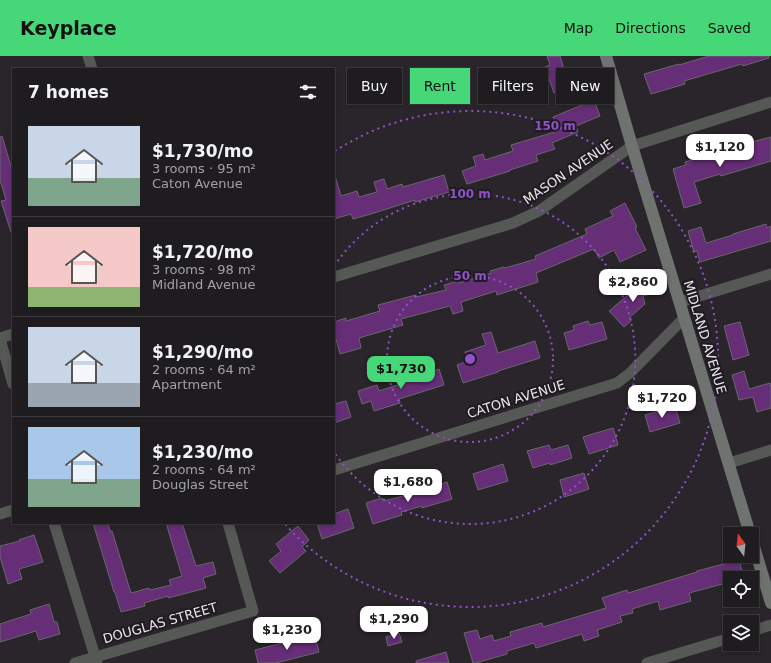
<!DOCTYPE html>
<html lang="en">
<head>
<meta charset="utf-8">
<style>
	body { margin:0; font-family:"DejaVu Sans",sans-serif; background:#2c292d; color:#f1f3f6; height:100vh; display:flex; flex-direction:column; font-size:15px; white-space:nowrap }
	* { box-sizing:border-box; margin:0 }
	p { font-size:13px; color:#a1a1a5 }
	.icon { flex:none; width:22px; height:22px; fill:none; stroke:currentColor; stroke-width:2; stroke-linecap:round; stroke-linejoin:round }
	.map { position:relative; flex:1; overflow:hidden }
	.panel { position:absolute; left:12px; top:12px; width:323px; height:456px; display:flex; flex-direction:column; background:#1f1c20; border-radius:0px; box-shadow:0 2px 6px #0003,0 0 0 1px #3c3a3e }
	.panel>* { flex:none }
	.guide { position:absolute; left:347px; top:12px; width:364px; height:36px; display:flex; gap:8px }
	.needle { width:26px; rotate:345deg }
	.controls { position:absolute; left:723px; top:471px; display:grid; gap:8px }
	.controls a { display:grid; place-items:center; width:36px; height:36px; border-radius:0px; background:#1f1c20; box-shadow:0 2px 6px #0003,0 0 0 1px #3c3a3e; font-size:20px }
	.price { position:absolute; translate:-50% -34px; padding:0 9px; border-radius:8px; background:#fff; color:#222; font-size:13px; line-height:26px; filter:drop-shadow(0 1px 2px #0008) }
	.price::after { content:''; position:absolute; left:50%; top:24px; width:12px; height:9px; margin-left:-6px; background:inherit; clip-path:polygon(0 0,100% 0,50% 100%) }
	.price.current { background:#46d779; color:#111 }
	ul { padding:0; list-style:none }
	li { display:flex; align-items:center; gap:12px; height:100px; padding:0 16px }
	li+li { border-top:1px solid #3c3a3e }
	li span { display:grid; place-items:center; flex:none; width:112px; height:80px; border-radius:0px; color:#555 }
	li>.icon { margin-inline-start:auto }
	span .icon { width:48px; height:48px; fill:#fffc; stroke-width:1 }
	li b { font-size:17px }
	h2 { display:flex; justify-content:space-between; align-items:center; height:48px; padding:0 16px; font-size:17px }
	.chip { padding:0 14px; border-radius:0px; background:#1f1c20; box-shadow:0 2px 6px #0003,0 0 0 1px #3c3a3e; font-size:14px; line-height:36px }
	.chip.current { background:#46d779; color:#111 }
	header { display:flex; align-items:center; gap:24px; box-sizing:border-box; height:56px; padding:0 20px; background:#46d779; color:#111 }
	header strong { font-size:19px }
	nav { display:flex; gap:22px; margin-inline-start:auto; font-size:14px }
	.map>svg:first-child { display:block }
	.building { fill:#652e77; stroke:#6a666c }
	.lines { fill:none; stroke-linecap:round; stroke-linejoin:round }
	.minor { stroke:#555855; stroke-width:11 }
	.secondary { stroke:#6f736f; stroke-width:12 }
	.ring { fill:none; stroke:#9151c8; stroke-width:2; stroke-dasharray:2 4 }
	.labels { text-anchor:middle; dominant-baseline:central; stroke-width:4; stroke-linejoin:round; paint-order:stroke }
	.street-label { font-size:13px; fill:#eae7eb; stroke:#1f1b21 }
	.centre { fill:#9151c8; stroke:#1f1b21; stroke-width:2 }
	.ring-label { font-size:12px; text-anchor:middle; font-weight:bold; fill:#9151c8; stroke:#1f1b21; stroke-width:4; stroke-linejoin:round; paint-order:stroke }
</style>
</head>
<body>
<header>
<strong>Keyplace</strong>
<nav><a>Map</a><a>Directions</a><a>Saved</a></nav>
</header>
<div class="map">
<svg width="771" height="607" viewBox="0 0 771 607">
	<rect width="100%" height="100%" fill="#29252a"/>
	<!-- building -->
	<path class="building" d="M547,0H560L566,20L580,15L584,28L554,37L545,11L550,9Z
		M709,0H769V2L743,10L742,8L684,25L685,28L651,38L644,18L679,8V9Z
		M594,44L600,60L576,70L578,76L552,87L555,93L536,99L538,105L510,114V115L467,128L462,115L476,110L473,101L483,98L485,104L513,95L511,89L558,75L553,61Z
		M2,80L13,117V176H11L1,145L6,144L0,124V81Z
		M771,81V105L721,120L720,118L694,126L701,147L684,152L673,113L686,109L685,106L702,101L703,104L741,93L740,89Z
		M444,119L449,136L415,146V144L371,158L353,163L351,158L334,163V124L336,123L341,140L357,135L359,141L377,136L374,126L384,123L387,133L402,128L403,131Z
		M625,147L637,171L635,172L646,194L620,206L614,194L599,202L594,193L536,217L538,226L497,239L496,235L461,246L463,255L453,258L450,250L401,263L403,269L359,282L361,292L340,298L336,283L334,284V266L346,262V265L380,255L378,249L416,239V241L446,234L444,229L458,225L459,227L491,217L490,215L504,211L505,212L536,203L535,200L587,178L585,173L613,160L610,155Z
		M766,168L767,172L771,170V185L700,206L697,195L694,196L688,175L701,171L706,187L733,179V178Z
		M653,223L657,236L643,240L645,248L630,261L631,265L624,271L609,255L642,227Z
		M588,265L590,269L602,266L607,283L569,294L564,277L574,274L573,270Z
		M740,266L749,299L733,304L724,270Z
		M491,276L498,297L535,285L540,302L498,315V316L463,327L457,309L468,305L465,296L486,289L482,278Z
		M439,313L444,329L399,343L400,347L374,355L371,345L362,348L358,335L377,329L379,335L410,325L409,322Z
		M744,315L749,333L770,327L771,332V352L757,356L753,341L739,344L732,319Z
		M346,345L351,361L334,367V348Z
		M675,350L680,367L650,376L645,359Z
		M613,372L618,389L589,398L583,381Z
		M549,389L551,394L568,389L572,402L550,409V407L533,412L527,395Z
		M503,408L508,425L478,434L473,418Z
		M584,417L589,433L564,441L560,424Z
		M447,426L452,443L422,452V450L401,456L402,459L373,468L366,447L382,442L383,445L396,442Z
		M348,453L354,472L322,483L317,467H334V458Z
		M93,467H108L110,475H112L131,537L149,532L150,534L171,529L169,524L182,520L166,467H182L196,510L213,506L216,518L203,522L206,532L168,542V540L144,547L145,550L121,556L115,536H114Z
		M298,470L309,484L302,491L306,495L280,517L269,505L281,495L276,488Z
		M34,479L43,506L19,513L22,523L8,528L0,501V490L20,485L19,484Z
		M739,504L744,522H730V526L689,537L691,545L660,554L658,545L632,553L633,557L620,560L622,566L597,574L599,580L584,585L582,578L536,592L534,587L507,595V598L476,607H473L464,577L477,574L480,583L492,579L494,585L511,580L510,576L542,567L543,571L606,552L602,542L627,534L628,537L697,516V515Z
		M49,548L54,566H57L60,578L39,584L36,575L0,586V568L31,558L30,554Z
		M399,577L402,586L388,590L386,581Z
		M315,580L319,596L276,607H258L255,594L290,585V587Z
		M446,596L449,607H416V605Z"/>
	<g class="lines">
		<!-- minor -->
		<path class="minor" d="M88,0L92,13
			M334,221L513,167L539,155L632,90L771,46
			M680,246L771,218
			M0,282L13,278
			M0,283L13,328
			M729,407L771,394
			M334,414L617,327L630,317L684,262
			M0,458L13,454
			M54,467L97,607
			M752,575L771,569
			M75,607L253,555L228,467
			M647,607L730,582"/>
		<!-- secondary -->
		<path class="secondary" d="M606,0L632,90L750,478
			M752,484L771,547"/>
	</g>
	<!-- distance rings -->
	<g class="ring">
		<circle cx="470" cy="303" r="83"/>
		<path d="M334 210A165 165 0 1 1 334 396"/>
		<path d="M335 95A248 248 0 1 1 284 467"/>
	</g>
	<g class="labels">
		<!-- street labels -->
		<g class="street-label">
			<text transform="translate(568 116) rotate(-34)">MASON AVENUE</text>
			<text transform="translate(705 281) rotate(73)">MIDLAND AVENUE</text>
			<text transform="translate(516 343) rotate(-17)">CATON AVENUE</text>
			<text transform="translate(160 567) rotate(-16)">DOUGLAS STREET</text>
		</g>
	</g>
	<circle cx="470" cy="303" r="6" class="centre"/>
	<g class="ring-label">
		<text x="555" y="74">150 m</text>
		<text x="470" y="142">100 m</text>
		<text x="470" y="224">50 m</text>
	</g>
</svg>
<div class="controls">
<a><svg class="needle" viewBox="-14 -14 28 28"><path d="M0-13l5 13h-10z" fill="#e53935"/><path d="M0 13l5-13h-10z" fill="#a1a1a5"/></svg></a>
<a><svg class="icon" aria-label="locate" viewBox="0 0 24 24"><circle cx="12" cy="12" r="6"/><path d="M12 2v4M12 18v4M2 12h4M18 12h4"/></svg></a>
<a><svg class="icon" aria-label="layers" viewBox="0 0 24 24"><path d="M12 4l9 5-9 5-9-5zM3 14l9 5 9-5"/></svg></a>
</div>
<b class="price" style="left:720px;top:112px">$1,120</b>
<b class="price" style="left:633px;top:247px">$2,860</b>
<b class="price current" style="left:401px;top:334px">$1,730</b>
<b class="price" style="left:662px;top:363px">$1,720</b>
<b class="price" style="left:408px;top:447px">$1,680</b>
<b class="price" style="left:394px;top:584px">$1,290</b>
<b class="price" style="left:287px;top:595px">$1,230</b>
<div class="guide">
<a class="chip">Buy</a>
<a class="chip current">Rent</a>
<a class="chip">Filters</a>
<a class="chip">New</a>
</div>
<section class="panel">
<h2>7 homes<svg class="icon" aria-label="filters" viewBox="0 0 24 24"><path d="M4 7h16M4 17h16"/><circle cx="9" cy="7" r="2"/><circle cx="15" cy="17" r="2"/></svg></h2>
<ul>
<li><span style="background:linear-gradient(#c9d6e8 65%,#7fa58c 0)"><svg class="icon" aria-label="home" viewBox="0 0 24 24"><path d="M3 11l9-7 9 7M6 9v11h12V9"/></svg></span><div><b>$1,730/mo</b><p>3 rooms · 95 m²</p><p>Caton Avenue</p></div></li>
<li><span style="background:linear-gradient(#f6c9c9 75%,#8fb573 0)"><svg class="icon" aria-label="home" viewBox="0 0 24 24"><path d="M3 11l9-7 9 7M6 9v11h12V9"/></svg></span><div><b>$1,720/mo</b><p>3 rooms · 98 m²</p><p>Midland Avenue</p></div></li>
<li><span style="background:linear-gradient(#c9d6e8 70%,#9aa5b1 0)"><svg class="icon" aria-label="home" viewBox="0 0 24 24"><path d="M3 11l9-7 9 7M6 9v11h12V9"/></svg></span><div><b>$1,290/mo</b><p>2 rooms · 64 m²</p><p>Apartment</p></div></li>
<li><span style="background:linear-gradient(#a9c7e8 65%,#7fa58c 0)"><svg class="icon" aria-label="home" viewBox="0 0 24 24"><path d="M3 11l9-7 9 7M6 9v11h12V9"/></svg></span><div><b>$1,230/mo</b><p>2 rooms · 64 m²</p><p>Douglas Street</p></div></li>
</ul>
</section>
</div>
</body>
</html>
